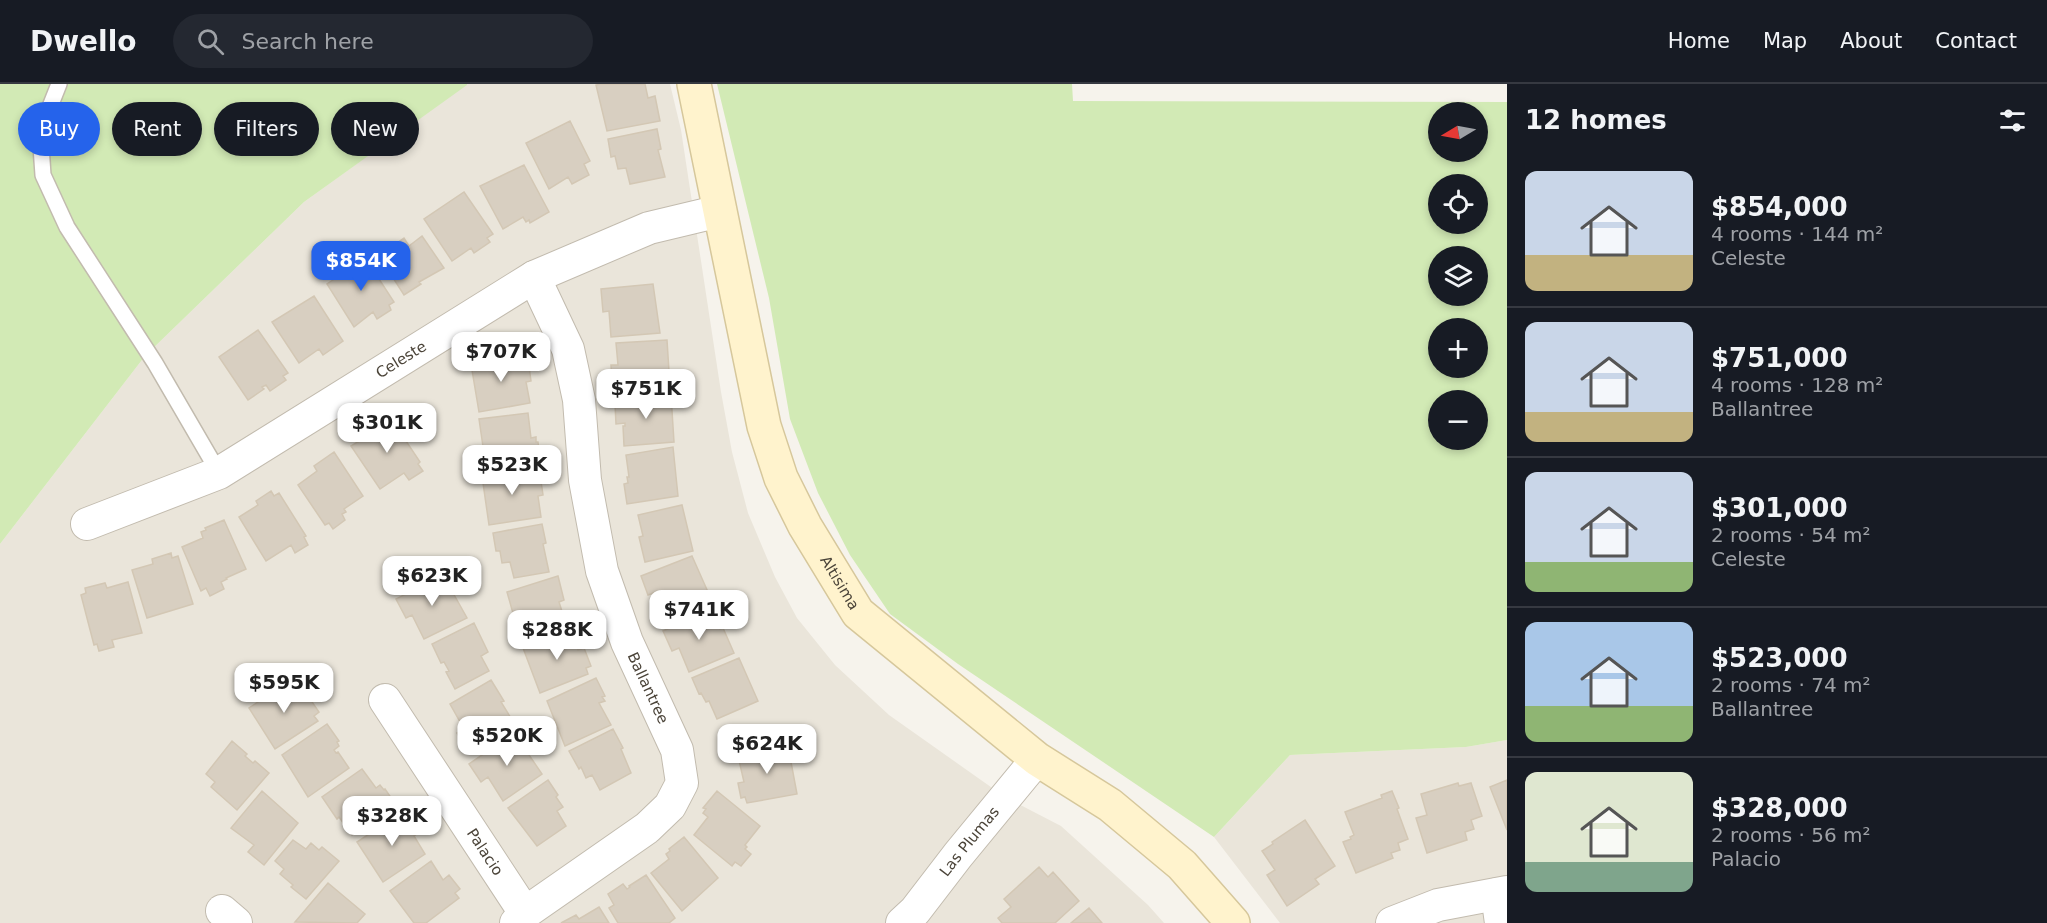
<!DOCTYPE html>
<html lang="en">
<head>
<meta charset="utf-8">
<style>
	body { margin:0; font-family:"DejaVu Sans",sans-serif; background:#242831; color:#f1f3f6; height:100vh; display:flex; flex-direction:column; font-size:22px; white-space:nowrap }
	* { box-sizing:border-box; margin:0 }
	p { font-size:20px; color:#9ea1a6 }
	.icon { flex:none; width:33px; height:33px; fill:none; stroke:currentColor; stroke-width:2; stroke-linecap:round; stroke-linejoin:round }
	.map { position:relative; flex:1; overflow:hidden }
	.details { display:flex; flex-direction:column; background:#171b24; width:540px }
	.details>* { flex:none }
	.guide { position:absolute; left:18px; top:18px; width:570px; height:54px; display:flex; gap:12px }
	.needle { width:39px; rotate:260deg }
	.controls { position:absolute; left:1428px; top:18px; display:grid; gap:12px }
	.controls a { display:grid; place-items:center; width:60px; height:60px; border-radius:50%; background:#171b24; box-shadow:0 3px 9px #0003; font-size:30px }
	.price { position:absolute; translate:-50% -51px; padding:0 14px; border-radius:12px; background:#fff; color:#222; font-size:20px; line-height:39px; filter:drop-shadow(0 2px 3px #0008) }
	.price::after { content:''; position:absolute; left:50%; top:36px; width:18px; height:14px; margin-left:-9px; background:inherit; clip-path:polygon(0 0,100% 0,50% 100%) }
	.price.current { background:#2563eb; color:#fff }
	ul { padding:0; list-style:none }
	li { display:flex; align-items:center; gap:18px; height:150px; padding:0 18px }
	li+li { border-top:2px solid #363941 }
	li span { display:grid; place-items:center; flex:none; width:168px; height:120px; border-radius:12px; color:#555 }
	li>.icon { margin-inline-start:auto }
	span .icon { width:72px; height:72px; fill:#fffc; stroke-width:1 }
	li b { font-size:26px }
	h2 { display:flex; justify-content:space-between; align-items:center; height:72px; padding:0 18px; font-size:26px }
	.tag { padding:0 21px; border-radius:27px; background:#171b24; box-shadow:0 3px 9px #0003; font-size:21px; line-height:54px }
	.tag.current { background:#2563eb; color:#fff }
	header { display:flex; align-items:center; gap:36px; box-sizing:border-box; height:84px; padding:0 30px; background:#171b24; border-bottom:2px solid #363941 }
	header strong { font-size:28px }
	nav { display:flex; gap:33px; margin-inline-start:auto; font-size:21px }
	.search { width:420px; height:54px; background:#242831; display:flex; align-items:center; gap:15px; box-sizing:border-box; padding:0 21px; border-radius:33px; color:#9ea1a6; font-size:22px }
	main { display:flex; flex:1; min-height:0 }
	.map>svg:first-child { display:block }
	.residential { fill:#eae5da }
	.green { fill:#d2eab5; fill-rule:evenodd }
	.building { fill:#d8cfc1; stroke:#d3c7b4; stroke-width:1.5 }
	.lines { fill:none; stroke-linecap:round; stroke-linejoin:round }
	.lane-casing { stroke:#c2bbae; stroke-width:18 }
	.street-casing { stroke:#c2bbae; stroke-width:34 }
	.secondary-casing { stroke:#d6c79b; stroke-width:36 }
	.lane { stroke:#fff; stroke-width:15 }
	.street { stroke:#fff; stroke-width:32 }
	.secondary { stroke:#fff3cd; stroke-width:33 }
	.labels { text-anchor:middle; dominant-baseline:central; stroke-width:4.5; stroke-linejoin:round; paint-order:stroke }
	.street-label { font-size:15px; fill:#4b4439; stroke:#fff }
</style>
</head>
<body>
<header>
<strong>Dwello</strong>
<div class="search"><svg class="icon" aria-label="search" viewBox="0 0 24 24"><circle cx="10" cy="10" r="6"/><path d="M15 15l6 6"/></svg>Search here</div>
<nav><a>Home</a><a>Map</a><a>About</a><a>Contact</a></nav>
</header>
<main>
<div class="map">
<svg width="1507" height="839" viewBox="0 0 1507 839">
	<rect width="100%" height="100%" fill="#f6f3ec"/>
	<!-- residential -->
	<path class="residential" d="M467,0H670L681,46L721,308L732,368L748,429L775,493L797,534L835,581L889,631L1005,713L1061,742L1148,821L1164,839H0V460L145,272L304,118Z
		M1507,656V839H1280L1214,753L1290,671L1466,663Z"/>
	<!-- green -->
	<path class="green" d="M0,0H467V1L304,118L145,272L0,460Z
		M717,0H1072L1073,17L1507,18V656L1466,663L1290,671L1214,753L958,580L890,530L850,471L818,409L790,335L769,214ZM1438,28H1478V68H1438ZM1438,100H1478V140H1438ZM1478,172V212H1438V172ZM1438,244H1478V284H1438ZM1438,316H1478V356H1438Z"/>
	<!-- building -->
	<path class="building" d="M600,0H645L648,14L655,12L660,37L607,47L596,1Z
		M570,37L590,77L584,80L589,91L572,100L568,93L549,105L526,59Z
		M657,45L661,65L658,66L665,93L630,100L626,84L618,85L615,72L611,73L608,55Z
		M524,81L549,128L530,139L529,136L526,138L523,133L503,145L480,102Z
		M464,108L493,150L487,154L490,158L474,169L471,164L452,177L424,135Z
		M422,152L444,184L419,198L421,200L404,211L377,169L392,159L394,161L404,154L409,162Z
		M360,169L364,176L366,175L394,218L389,221L391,226L377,235L373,228L354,243L327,200L351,184L347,177Z
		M653,200L660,249L611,253L609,227L603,228L601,205Z
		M314,212L343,257L323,271L319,265L299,279L272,238Z
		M258,246L288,289L283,292L286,296L270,307L266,301L262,303L264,305L248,316L219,273Z
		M667,256L670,303L619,306V301L612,302L611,281H618L616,259Z
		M522,272L523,277L528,276L531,297L526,298L530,319L479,328L471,280Z
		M671,311L674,358L624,362L623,342H625V339L616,340L615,320L620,319V314Z
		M528,329L531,354L536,353V358H538L540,377L486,383L479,335Z
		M385,333L388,338L392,336L420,378L418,380L423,387L409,396L404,389L380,405L351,362L371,350L368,344Z
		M673,363L678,412L627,420L624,400L628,399L627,393H629L626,371Z
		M334,368L363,412L344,425L346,428L342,430L345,436L333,445L329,439L325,441L298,401L317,387L314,382Z
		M533,385L534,392L540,391L543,411L538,412L541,433L489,441L482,392Z
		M271,407L274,412L279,409L306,452L304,453L308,461L295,469L291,461L266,477L239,433L258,421L256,417Z
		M682,421L693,467L645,478L639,453L643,452L638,431Z
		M224,436L246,485L226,494L227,495L221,498L224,505L210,512L206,504L201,507L182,463L203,454L201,448L206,446L205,444Z
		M542,440L546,459L543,460L549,488L514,494L510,478L502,479L500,467H496L493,449Z
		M171,469L172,474L178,472L193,520L147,534L132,486L153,480L152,475Z
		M692,472L712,517L665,536L656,508L648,511L641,492Z
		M443,491L467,534L424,555L412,531L406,534L396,515Z
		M558,492L564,516L559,518L566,540L520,554L507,508Z
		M128,498L142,549L112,556L114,563L99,567L97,560L94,561L81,511L86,509L85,504L105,499L107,504Z
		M711,526L720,545L723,544L734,569L689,588L679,564L672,567L663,547Z
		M474,539L488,568L481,572L489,587L455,605L446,588L449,587L444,578L441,579L432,560Z
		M571,545L578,566L584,564L591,582L586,584L588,590L540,609L523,564Z
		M739,574L758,617L717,635L709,617L706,618L701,609L699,610L692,594Z
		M596,594L605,612L602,613L605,617L599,619L611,641L565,662L547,617Z
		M291,596L303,615L308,612L319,628L314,632L318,637L275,665L249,624Z
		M491,596L504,617L501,618L514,639L467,666L457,649L464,645L450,620Z
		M327,640L339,657L337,658L339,662L334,666L336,669L338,668L349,684L308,713L282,671Z
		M613,645L623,664L621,665L631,689L600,706L592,691L586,694L581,683L579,685L569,667Z
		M514,649L542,690L503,717L488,693L481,698L469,680Z
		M232,657L247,670L245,672L253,679L255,677L269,689L237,726L211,703L215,698L206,690Z
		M788,662L797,710L747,719L745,713L741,714L738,699L744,698L738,672Z
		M362,685L376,704L380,701L384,706L385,705L396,721L352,751L339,733L337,735L322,713Z
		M548,696L558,711L556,713L563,723L557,727L566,742L537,762L508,724Z
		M1507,696V746L1490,703Z
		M1458,699L1459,702L1471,699L1482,732L1471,736L1474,745L1465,748L1467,756L1427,769L1416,734L1427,731L1421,710Z
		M262,707L298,739L264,781L248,768L254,761L231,744Z
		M717,707L760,742L745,761L747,763L745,765L751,770L741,782L735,778L732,782L694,751L708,733L703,729L706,725L703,724Z
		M1392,707L1399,724L1397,725L1408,755L1398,759L1400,766L1391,769L1393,774L1356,789L1343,758L1351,755L1350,753L1354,751L1345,728L1382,714L1381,711Z
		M407,732L418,749L414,752L425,770L383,798L357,758L395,733L398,738Z
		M1305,736L1335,782L1315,795L1319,800L1287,822L1267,791L1275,786L1262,767L1273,760L1272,758Z
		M684,753L718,794L682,827L651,789L669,775L666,770L670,767L669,765Z
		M293,756L306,765L311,759L319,766L322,763L339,777L306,815L291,803L293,801L280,790L284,785L275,777Z
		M431,777L443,796L449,791L460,805L455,809L459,814L426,839H414L390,807Z
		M1039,783L1048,793L1053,788L1079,817L1055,839H1002L998,834L1011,823L1004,815Z
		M646,791L675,834L669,839H618L609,824L614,821L608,810L623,800L627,805L630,803L629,802Z
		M328,799L365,830L357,839L295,838Z
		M599,823L609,839H561L576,831L579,835Z
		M1089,824L1102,839H1071Z"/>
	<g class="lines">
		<!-- lane casing -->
		<g class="lane-casing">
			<path id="lane" d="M59,0L40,48L43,91L67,143L155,279L219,389"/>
		</g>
		<!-- street casing -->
		<g class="street-casing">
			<g id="street">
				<path id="s1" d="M87,440L219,389L534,193L649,144L720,127"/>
				<path id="s2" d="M385,616L525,829"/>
				<path d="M1497,810L1501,839"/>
				<path d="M222,827L236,839"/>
				<path d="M516,839L525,829L647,744L670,722L682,699L677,666L627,558L602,487L585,396L579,316L568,265L534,193"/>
				<path id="s3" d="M902,839L915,827L958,771L1037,675"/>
				<path d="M1392,839L1438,821L1507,808"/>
			</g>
		</g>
		<!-- secondary casing -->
		<g class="secondary-casing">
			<g id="secondary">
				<path id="s4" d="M694,0L764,342L781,394L805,442L858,529L1037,675L1110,721L1182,781L1233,839"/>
			</g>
		</g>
		<!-- lane -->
		<use href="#lane" class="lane"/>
		<!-- street -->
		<use href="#street" class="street"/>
		<!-- secondary -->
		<use href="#secondary" class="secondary"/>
	</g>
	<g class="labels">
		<!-- street labels -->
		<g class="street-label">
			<text stroke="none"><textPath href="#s1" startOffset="356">Celeste</textPath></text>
			<text stroke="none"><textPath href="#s4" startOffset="524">Altisima</textPath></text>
			<text transform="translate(648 604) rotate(65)">Ballantree</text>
			<text stroke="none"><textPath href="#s3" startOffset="106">Las Plumas</textPath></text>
			<text stroke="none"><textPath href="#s2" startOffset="182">Palacio</textPath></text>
		</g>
	</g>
</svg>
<div class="controls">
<a><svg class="needle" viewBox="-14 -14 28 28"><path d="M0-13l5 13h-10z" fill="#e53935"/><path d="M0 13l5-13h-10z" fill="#9ea1a6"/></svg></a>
<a><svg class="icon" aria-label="locate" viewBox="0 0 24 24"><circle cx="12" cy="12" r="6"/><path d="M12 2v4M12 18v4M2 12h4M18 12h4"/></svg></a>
<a><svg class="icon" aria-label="layers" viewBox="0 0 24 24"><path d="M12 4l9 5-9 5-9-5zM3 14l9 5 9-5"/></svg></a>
<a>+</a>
<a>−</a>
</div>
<b class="price current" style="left:361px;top:208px">$854K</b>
<b class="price" style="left:501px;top:299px">$707K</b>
<b class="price" style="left:646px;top:336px">$751K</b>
<b class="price" style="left:387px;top:370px">$301K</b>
<b class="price" style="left:512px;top:412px">$523K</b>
<b class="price" style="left:432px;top:523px">$623K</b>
<b class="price" style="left:699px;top:557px">$741K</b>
<b class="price" style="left:557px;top:577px">$288K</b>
<b class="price" style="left:284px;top:630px">$595K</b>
<b class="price" style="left:507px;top:683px">$520K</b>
<b class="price" style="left:767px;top:691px">$624K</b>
<b class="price" style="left:392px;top:763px">$328K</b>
<div class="guide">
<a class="tag current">Buy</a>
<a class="tag">Rent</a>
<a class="tag">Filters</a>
<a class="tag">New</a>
</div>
</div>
<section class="details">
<h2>12 homes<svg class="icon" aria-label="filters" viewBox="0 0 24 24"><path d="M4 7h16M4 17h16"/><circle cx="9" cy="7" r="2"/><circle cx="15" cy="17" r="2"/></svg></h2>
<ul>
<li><span style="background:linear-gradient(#c9d6e8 70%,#c2b280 0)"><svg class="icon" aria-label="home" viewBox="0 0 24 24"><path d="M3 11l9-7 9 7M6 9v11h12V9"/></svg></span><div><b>$854,000</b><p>4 rooms · 144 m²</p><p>Celeste</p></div></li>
<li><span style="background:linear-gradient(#c9d6e8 75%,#c2b280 0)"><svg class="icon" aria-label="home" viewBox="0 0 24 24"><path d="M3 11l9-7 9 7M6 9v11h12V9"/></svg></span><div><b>$751,000</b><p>4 rooms · 128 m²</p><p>Ballantree</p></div></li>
<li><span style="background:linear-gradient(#c9d6e8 75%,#8fb573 0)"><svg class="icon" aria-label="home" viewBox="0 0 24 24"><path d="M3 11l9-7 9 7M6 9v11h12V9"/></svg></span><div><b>$301,000</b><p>2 rooms · 54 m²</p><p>Celeste</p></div></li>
<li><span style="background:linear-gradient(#a9c7e8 70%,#8fb573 0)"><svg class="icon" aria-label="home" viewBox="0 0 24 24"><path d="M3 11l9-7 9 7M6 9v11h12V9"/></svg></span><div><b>$523,000</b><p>2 rooms · 74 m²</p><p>Ballantree</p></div></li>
<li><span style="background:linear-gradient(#dfe7d0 75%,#7fa58c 0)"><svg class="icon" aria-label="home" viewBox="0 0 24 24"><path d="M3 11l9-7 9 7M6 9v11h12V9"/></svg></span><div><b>$328,000</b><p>2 rooms · 56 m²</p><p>Palacio</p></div></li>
</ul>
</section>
</main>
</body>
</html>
